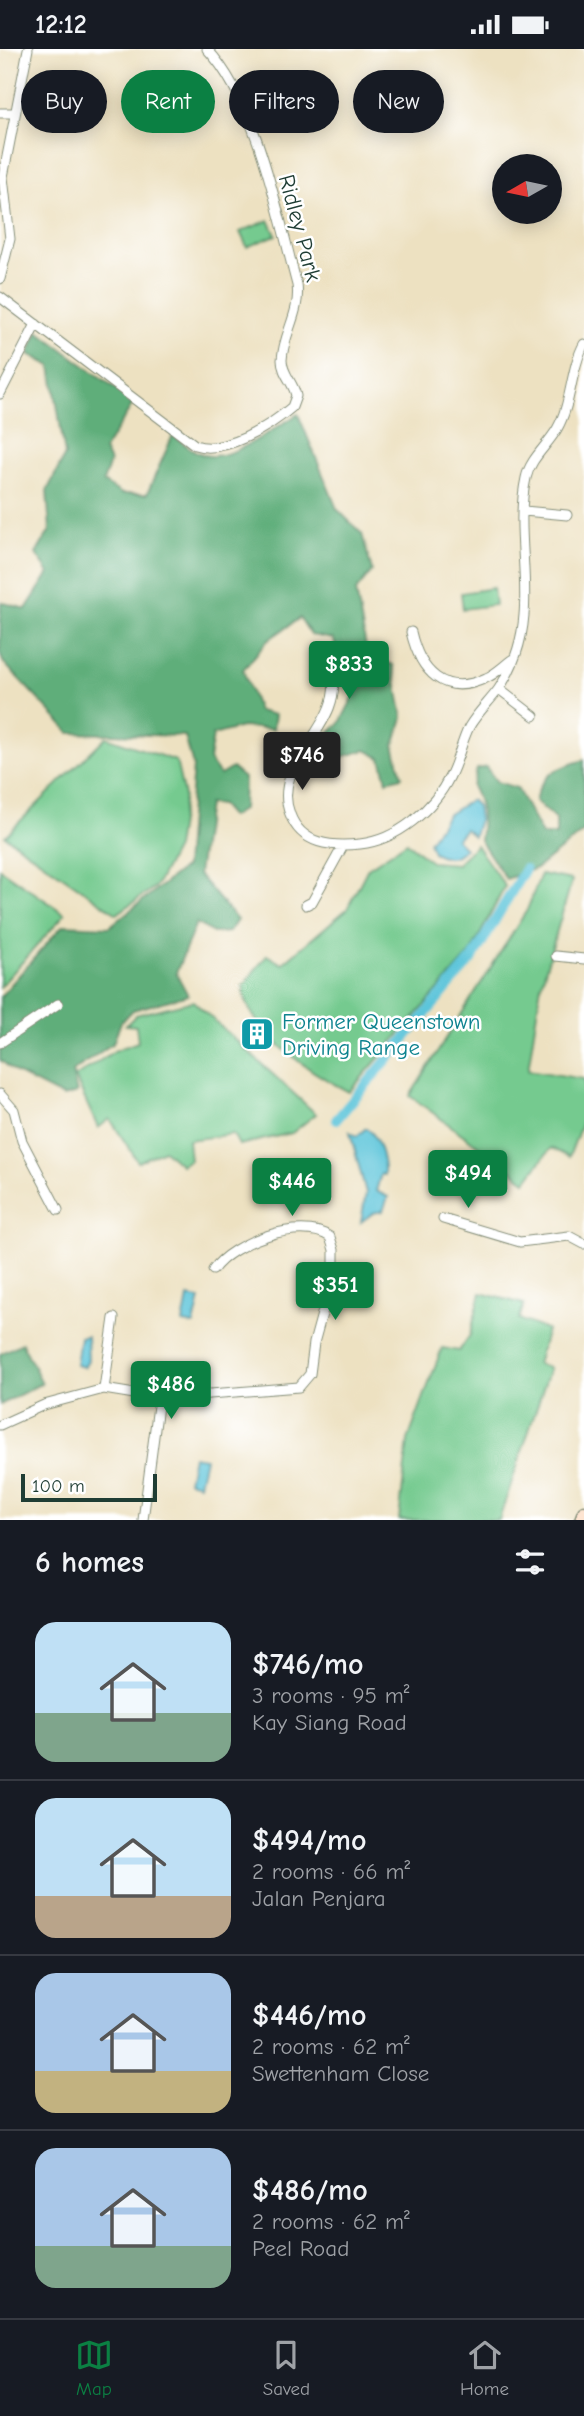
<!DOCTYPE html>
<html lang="en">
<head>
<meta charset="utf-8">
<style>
	body { margin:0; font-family:"Comic Neue",sans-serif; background:#20242c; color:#f1f3f6; height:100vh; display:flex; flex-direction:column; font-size:26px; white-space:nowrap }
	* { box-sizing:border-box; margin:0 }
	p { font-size:23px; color:#9ea1a6 }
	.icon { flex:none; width:38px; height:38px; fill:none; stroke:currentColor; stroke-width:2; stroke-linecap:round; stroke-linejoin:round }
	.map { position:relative; height:1471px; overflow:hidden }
	.sheet { display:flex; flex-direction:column; background:#171b24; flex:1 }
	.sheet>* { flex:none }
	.banner { position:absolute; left:21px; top:21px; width:542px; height:63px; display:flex; gap:14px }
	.needle { width:46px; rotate:261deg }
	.fabs { position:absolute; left:492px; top:105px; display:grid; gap:14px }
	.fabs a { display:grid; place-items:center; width:70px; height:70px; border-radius:50%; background:#171b24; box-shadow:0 4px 18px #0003; font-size:35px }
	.scale { position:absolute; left:21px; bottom:18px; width:136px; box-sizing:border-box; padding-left:7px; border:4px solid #1f3d34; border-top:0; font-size:19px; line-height:24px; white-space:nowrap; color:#1f3d34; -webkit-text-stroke:5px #fff; paint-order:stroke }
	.price { position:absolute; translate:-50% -60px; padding:0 16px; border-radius:7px; background:#0b8043; color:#fff; font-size:23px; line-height:46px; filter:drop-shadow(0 2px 4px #0008) }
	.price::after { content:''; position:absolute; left:50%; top:42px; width:21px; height:16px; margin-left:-10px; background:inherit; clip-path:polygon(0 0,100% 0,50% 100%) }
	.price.selected { background:#222; color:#fff }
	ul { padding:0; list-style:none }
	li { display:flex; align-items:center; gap:21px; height:175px; padding:0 35px }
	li+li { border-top:2px solid #363941 }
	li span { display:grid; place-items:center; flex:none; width:196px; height:140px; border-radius:21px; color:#555 }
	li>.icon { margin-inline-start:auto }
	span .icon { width:84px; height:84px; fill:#fffc; stroke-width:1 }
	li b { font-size:30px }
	h2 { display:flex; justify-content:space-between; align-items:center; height:84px; padding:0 35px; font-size:30px }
	.tag { padding:0 24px; border-radius:32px; background:#171b24; box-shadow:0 4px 18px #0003; font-size:24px; line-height:63px }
	.tag.selected { background:#0b8043; color:#fff }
	.status { display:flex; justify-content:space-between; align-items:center; height:49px; padding:0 35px; background:#171b24; direction:ltr }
	.status svg { height:19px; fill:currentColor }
	.tabs { display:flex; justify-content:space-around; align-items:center; height:98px; border-top:2px solid #363941; background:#171b24; font-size:19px; color:#9ea1a6 }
	.tabs a { display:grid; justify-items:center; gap:4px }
	.tabs .selected { color:#0b8043 }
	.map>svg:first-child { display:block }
	.green { fill:#74ca8f; stroke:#4a8462; stroke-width:2 }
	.forest { fill:#5fae7a; stroke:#3f7657; stroke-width:2 }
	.water { fill:#5dc5da; stroke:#3e8187; stroke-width:2 }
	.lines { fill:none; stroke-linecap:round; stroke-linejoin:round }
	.canal { stroke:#5dc5da; stroke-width:10 }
	.street-casing { stroke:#868f7a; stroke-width:11 }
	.secondary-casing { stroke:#868f7a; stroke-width:15 }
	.street { stroke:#fff; stroke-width:9 }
	.secondary { stroke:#fde4d1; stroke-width:12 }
	.labels { text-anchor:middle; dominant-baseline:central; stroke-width:5; stroke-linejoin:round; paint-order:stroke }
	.street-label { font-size:23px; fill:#1f3d34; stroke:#fff }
	.culture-label { font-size:23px; fill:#0d838f; stroke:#fff; text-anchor:start }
</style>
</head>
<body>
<div class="status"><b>12:12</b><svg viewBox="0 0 49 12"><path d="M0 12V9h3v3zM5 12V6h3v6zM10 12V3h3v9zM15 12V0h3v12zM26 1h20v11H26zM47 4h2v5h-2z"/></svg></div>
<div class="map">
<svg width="584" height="1471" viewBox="0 0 584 1471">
	<rect width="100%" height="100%" fill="#fff"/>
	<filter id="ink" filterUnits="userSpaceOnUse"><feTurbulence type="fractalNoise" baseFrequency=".0143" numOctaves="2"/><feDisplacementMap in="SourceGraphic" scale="14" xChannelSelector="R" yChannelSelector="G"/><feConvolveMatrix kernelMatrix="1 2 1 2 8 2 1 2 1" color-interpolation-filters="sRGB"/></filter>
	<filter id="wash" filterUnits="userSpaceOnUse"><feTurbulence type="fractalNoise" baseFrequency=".00686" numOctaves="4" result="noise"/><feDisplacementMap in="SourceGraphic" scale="28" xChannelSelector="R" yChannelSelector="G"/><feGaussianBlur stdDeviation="1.57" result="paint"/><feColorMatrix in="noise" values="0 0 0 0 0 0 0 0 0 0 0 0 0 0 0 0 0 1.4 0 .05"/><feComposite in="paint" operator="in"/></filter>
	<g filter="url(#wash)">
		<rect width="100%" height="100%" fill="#ede1c1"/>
		<!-- green -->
		<path class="green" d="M269,171L276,186L247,198L240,183Z
			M493,539L495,556L463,560L461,544Z
			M106,688L176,712L184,747L176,799L156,837L117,865L5,787Z
			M407,793L431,813L457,815L476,796L505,837L470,905L349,1043C313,1025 245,981 243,937L267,906L282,915L347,860L368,819Z
			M0,820L65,865L0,938Z
			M541,825L572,831L541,936L528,1021L584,1030V1068L569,1108L551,1099L526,1132L410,1047L527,861Z
			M193,952L316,1065L292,1084L239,1096L233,1085L188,1091L190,1111L181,1116L164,1101L138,1113L110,1070L98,1079L75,1028L116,1001L138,993L136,977L126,976L136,966Z
			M481,1244L524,1255L519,1270L547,1281L537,1315L550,1319L499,1471H399L408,1391L442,1299L459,1302L470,1286Z"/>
		<!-- forest -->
		<path class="forest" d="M38,282L134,353L104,401L110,413L103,433L122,445H147L173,386C183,394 193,403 205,406C231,413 276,378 298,365L337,460L362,485L372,522L356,542L367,604L393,616L403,669L394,696L402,728L387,732L381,709L366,701L320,714L313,700L340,674L362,631L345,619L333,590L311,586L300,569L268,591L243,621L258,662L275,666L273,680L242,678L213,686L209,711L220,726L232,719L244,729L243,760L231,768L221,756L208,755L198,825L237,871L229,883L213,884L196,874L176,924L188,946L133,961L121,973L113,994L72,1023L77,1044L63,1048L18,1025L0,1011V948L63,876L109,878L185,818L193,717L185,687L70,684L3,613L0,603L1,553L26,560L49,524L36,505L50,481L47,442L65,406L51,317L29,305Z
			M584,711V782L537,819L506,830L480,791C483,770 482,756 472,737L477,720L486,718L497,733L517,739L542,786H556V770L535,752C541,724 559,718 584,711Z
			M22,1294L42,1334L0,1356V1305Z"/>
		<!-- water -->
		<path class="water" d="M471,751L477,757L479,770L474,787L465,780L456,790L465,799C454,811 447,810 433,803L429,793L447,766Z
			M366,1079C378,1085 385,1112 384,1126L381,1125L376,1142L388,1148L383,1162L373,1164L361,1173L366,1144L350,1083L357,1087Z
			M188,1248L200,1250L194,1276L183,1274Z
			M87,1287L88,1311L84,1318L76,1316L80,1288Z
			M193,1407L205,1409L199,1435L188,1432Z"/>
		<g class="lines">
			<!-- canal -->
			<path class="canal" d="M336,1071L473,909L525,820"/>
		</g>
	</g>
	<g filter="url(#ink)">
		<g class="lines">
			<!-- street casing -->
			<g class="street-casing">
				<path id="street" d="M0,64H14
					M0,230L10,190L3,128L28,0
					M0,248L195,396C224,406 269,378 292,358L296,347C294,334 282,325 282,311C283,285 301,263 297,236C278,166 257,52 207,0
					M0,345L36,275
					M524,462L567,466
					M411,583C420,622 444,649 486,629C496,625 504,616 513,610
					M331,620C349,676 269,711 290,765C301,796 332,798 360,795C397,791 434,760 450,727C458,712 461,694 469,678C477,664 489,653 498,641C513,619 522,592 524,566C528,521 516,474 526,429C530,410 547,397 557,380C572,354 570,321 584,295
					M499,640L534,667
					M306,856L312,853L343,797
					M556,907L584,910
					M0,994L58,955
					M0,1045L14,1061L22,1092L58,1161
					M443,1170L520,1193L569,1187L584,1195
					M104,1340L114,1269
					M0,1376L44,1356L104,1340L159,1349L299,1338L310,1325L314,1294L334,1221V1201L330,1188C301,1168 232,1193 213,1221
					M143,1471L159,1349"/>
			</g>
			<!-- secondary casing -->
			<g class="secondary-casing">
				<path id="secondary" d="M581,1471L584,1463"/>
			</g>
			<!-- street -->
			<use href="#street" class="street"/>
			<!-- secondary -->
			<use href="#secondary" class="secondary"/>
		</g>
	</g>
	<!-- icons -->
	<defs>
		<g id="building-square" transform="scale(1.75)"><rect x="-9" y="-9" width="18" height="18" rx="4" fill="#0f9aa8" stroke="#fff"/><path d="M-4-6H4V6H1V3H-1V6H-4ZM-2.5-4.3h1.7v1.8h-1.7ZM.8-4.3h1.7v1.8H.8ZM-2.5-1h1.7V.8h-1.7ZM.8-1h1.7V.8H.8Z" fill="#fff"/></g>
	</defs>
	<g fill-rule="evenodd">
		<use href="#building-square" x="257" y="985"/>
	</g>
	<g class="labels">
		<!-- street labels -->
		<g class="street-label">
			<text transform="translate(300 179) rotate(75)">Ridley Park</text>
		</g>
		<!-- culture labels -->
		<g class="culture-label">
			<text x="282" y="972">Former Queenstown<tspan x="282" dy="26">Driving Range</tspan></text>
		</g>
	</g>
</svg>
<div class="fabs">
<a><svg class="needle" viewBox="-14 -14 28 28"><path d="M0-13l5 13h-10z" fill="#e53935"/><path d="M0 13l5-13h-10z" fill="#9ea1a6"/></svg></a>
</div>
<div class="scale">100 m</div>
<b class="price" style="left:349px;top:652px">$833</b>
<b class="price selected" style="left:302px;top:743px">$746</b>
<b class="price" style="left:468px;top:1161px">$494</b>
<b class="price" style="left:292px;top:1169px">$446</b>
<b class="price" style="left:335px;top:1273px">$351</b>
<b class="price" style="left:171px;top:1372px">$486</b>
<div class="banner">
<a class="tag">Buy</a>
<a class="tag selected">Rent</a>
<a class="tag">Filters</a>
<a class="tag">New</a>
</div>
</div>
<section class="sheet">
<h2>6 homes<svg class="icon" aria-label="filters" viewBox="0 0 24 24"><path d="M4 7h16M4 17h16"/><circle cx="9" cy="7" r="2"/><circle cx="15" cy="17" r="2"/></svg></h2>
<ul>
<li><span style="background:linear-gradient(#bfe0f5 65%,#7fa58c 0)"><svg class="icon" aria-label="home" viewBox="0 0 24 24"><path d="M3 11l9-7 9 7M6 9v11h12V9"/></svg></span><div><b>$746/mo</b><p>3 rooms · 95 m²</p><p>Kay Siang Road</p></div></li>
<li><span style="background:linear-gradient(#bfe0f5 70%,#b9a48a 0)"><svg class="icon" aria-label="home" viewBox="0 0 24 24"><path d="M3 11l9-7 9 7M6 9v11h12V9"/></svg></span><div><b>$494/mo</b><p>2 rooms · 66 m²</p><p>Jalan Penjara</p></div></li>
<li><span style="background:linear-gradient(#a9c7e8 70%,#c2b280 0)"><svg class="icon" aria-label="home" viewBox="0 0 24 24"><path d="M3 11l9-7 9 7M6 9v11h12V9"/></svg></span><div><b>$446/mo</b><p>2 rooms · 62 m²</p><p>Swettenham Close</p></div></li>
<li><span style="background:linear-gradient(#a9c7e8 70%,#7fa58c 0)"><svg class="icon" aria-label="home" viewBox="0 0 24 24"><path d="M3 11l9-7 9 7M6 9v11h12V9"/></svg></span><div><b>$486/mo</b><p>2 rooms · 62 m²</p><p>Peel Road</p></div></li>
</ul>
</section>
<nav class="tabs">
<a class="selected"><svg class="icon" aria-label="map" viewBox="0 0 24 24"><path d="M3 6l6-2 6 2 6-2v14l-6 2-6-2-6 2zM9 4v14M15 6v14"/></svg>Map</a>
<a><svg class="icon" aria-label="saved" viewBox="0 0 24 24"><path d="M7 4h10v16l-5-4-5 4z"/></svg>Saved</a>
<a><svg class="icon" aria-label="home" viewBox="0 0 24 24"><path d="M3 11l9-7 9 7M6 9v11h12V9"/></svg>Home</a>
</nav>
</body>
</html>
